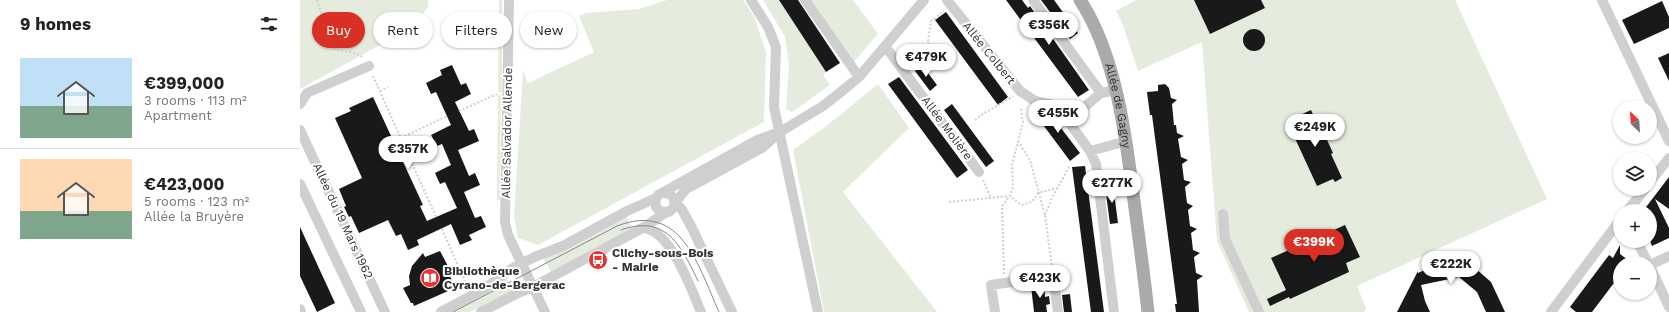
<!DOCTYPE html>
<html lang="en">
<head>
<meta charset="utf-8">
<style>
	body { margin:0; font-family:"Work Sans",sans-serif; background:#f6f6f6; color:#222; height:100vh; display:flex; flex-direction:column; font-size:15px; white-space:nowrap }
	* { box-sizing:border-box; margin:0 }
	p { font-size:13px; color:#767676 }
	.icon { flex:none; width:22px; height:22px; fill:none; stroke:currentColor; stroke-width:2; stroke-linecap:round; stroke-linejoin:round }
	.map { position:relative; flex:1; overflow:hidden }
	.side { display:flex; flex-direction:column; background:#fff; width:300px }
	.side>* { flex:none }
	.guide { position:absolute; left:12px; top:12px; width:380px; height:36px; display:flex; gap:8px }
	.needle { width:26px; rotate:335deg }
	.fabs { position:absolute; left:1313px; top:100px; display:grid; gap:8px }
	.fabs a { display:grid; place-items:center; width:44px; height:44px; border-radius:50%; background:#fff; box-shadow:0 1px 3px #0004; font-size:20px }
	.price { position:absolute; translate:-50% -34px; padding:0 9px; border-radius:14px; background:#fff; color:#222; font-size:13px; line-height:26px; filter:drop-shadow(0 1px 2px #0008) }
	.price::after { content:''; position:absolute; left:50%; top:24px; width:12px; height:9px; margin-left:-6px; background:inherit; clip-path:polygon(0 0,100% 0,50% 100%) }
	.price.current { background:#d93025; color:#fff }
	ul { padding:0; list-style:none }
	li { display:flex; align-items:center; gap:12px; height:100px; padding:0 20px }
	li+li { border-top:1px solid #e0e0e0 }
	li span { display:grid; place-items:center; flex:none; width:112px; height:80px; border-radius:0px; color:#555 }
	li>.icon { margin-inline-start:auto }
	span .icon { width:48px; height:48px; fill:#fffc; stroke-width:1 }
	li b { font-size:17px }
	h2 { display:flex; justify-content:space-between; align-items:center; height:48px; padding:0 20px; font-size:17px }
	.chip { padding:0 14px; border-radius:18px; background:#fff; box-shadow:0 1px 3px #0004; font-size:14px; line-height:36px }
	.chip.current { background:#d93025; color:#fff }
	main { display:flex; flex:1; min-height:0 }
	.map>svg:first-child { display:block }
	.green { fill:#e5ecde }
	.building { fill:#191919 }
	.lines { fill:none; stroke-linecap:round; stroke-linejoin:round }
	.path { stroke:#cfcfcf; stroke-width:2; stroke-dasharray:2 2; stroke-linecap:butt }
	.minor { stroke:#cfcfcf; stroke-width:10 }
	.major { stroke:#aaa; stroke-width:13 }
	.tram { stroke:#878787; stroke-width:1 }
	.labels { text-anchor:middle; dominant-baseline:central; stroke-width:4; stroke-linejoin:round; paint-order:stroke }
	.street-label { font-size:12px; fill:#323232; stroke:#fff }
	.poi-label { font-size:12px; font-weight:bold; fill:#323232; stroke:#fff; text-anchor:start }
</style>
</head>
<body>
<main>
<section class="side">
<h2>9 homes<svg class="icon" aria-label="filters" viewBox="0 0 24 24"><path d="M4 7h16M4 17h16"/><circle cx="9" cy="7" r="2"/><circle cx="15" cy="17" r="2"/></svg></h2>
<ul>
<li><span style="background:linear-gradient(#bfe0f5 60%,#7fa58c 0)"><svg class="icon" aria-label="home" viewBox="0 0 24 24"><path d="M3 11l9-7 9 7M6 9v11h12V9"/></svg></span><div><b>€399,000</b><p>3 rooms · 113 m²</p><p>Apartment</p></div></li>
<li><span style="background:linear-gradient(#ffd9b3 65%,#7fa58c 0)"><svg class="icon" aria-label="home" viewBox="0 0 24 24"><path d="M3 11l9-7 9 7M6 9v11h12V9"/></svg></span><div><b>€423,000</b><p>5 rooms · 123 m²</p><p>Allée la Bruyère</p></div></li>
</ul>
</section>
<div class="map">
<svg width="1369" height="312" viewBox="0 0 1369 312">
	<rect width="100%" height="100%" fill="#fff"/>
	<!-- green -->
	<path class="green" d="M0,0H128V7L116,25L0,89Z
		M199,0H202V92H198Z
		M367,0H443L454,16L466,52L464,122L238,245L218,238L214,216L223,71L228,83L294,52L279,16L286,13L339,9Z
		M463,0H479L526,72L523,75L530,85L492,112L486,109L489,65L485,37Z
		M511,0H553L578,34L553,63Z
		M836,0H1155L1247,199L1057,286L1066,308L1064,312H949L917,241L902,42L838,71L823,25L816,11Z
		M578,84L609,128L543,192L637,312H524L493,150L525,127Z
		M198,95H201L200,200H197Z
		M326,216L332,228L251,272L243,258Z
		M206,278L213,292L193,300L170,312H147Z"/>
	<!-- building -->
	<path class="building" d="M479,0H498L540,63L526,72Z
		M706,0H722L728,8L730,6L789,90L778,97Z
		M741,0H754L778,33L770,39Z
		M894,0H961L965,8L910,34Z
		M1362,1L1369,17V28L1334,44L1322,20Z
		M646,12L708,97L698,105L635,20Z
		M943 40a11 11 0 1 1 22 0a11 11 0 1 1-22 0Z
		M1369,53V81L1358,58Z
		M152,65L161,85L166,83L171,94L155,102L169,131L174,129L179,141L158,150L169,176L175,173L180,185L164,192L175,218L181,216L186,227L169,235L172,240L160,245L151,224L117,240L119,245L108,250L101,234L96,236L88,220L59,233L51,216L49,217L44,207L46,206L39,189L62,178L35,118L51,111L49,108L73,97L123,205L120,206L127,221L157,208L145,182L140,184L135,173L151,165L142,144L137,146L131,135L151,125L136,92L131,94L126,83L142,75L140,70Z
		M622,65L637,85L630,91L615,71Z
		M599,77L668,170L657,178L588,84Z
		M865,84L869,88L871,98L877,100L872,104L874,125H876L877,133L884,136L878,139L881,157L888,160L882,164L884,180L891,182L885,187L887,203L893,206L888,210L890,226L897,229L891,233L893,250L900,253L894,257L896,273L903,276L897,280L899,312H876L875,304H877L852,115H850L847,92L858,91V85Z
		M652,104L694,161L686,167L644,110Z
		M741,109L748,111L780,153L770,161L735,114Z
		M1011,110L1021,132L1023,131L1033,153L1031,154L1042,178L1035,182L1033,179L1017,186L987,121Z
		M785,166L787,182L804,312H791L772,167Z
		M1369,177V209L1355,199L1369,228V238L1352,246L1350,241V211H1343Z
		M813,185L818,223L810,224L805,186Z
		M1045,225L1060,257L1046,263L1049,272L990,299L989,297L970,306L967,299L986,290L971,258Z
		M0,227L35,303L17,312L0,276Z
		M1320,245V254L1332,263H1320V275L1292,312H1276L1270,307L1309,255L1313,258Z
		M140,251L149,268L147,269L155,288L114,306L113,303H111L103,288L110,285L109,276L112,266L123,253L125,257Z
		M1159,254L1191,282L1205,312H1186L1177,292L1159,277L1121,285L1125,301L1130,312H1097L1118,271V273Z
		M744,284L745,297L749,296L750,304L746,305L747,312H734L731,286Z
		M770,294L772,312H764L762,295Z"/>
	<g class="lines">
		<!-- path -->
		<path class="path" d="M17,0L22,15L26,36L34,49L55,53L64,58
			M627,54L632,50L628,42L631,21L644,11
			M73,76L136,217
			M80,91L88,87
			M159,111L197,94
			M675,120C687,110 700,105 713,96
			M101,138L147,116
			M718,141L730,160L745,215L752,267
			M683,180L691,198
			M649,202L710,196L721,205C731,203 734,201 738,193L757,188
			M745,215L752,198L769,167
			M142,229L167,286
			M704,274L702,206L710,196L713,187L712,165L723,122L721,109"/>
		<!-- minor -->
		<path class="minor" d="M209,0L205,222L208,235L245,312
			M451,0L468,27L476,47L474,107L518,312
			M505,0L559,77
			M647,0L720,91L735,101L753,105L768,121L790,151L796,164L814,312
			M733,0L801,93L816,90
			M1302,0L1369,141
			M585,46L679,172
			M0,104L7,93L69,66
			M768,121L801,93
			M0,130L85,312
			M790,151L827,141
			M1350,182L1369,158
			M0,184L61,312
			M364,193L370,194L374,199L375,206L369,212H361L356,207L355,201L358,195L457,140L474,134
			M375,203L386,189L462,148L480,132L523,106L542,91L559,77L624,0
			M375,203L381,208L391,226L432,312
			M1327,211L1345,189
			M923,214L925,239L959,312
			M342,228C370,228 391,289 401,312
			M1337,241L1348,263
			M1350,265L1369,256
			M1350,266L1369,307
			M0,309L1,312
			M141,312L184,289L208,271L222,263L237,256L263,246L327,211L356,198
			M181,312L218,293L233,287L346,226L365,213
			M695,312L691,285L753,276L758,312
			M1251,312L1320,220"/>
		<!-- major -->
		<path class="major" id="s1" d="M780,0C816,55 826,136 834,201C839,238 844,275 848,312"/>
		<!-- tram -->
		<path class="tram" d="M321,230C367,213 382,248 398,281
			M153,312L317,226C382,201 398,266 419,312"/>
	</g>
	<!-- icons -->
	<defs>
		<g id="bus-disc" transform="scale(1)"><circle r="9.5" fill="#ed3133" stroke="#fff"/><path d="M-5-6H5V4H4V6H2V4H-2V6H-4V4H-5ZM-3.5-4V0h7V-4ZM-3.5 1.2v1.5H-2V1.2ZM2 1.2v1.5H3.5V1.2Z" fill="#fff"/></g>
		<g id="library-disc" transform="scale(1)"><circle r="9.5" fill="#ed3133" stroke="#fff"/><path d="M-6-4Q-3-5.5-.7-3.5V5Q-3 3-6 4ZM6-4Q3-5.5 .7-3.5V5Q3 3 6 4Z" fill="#fff"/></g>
	</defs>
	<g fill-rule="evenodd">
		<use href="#bus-disc" x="298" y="260"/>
		<use href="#library-disc" x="130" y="278"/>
	</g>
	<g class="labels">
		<!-- street labels -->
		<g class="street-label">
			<text transform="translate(689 53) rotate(51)">Allée Colbert</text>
			<text stroke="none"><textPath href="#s1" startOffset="113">Allée de Gagny</textPath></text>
			<text transform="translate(647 128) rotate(53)">Allée Molière</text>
			<text transform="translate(207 133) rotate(-89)">Allée Salvador Allende</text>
			<text transform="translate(43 221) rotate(65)">Allée du 19 Mars 1962</text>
		</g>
		<!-- poi labels -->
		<g class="poi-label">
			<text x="312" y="253">Clichy-sous-Bois<tspan x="312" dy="14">- Mairie</tspan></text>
			<text x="144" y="271">Bibliothèque<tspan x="144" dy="14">Cyrano-de-Bergerac</tspan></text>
		</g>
	</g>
</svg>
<div class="fabs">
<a><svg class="needle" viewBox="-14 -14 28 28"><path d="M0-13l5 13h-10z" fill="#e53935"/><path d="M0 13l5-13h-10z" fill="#767676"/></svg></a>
<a><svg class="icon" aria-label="layers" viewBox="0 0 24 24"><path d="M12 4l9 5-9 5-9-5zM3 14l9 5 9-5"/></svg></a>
<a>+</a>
<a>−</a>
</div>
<b class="price" style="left:749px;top:46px">€356K</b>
<b class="price" style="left:626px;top:78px">€479K</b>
<b class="price" style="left:758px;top:134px">€455K</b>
<b class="price" style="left:1015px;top:148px">€249K</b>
<b class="price" style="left:108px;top:170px">€357K</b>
<b class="price" style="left:812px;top:204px">€277K</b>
<b class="price current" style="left:1014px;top:263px">€399K</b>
<b class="price" style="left:1151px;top:285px">€222K</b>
<b class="price" style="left:740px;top:299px">€423K</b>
<div class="guide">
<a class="chip current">Buy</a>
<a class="chip">Rent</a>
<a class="chip">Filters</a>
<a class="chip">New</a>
</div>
</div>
</main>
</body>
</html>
